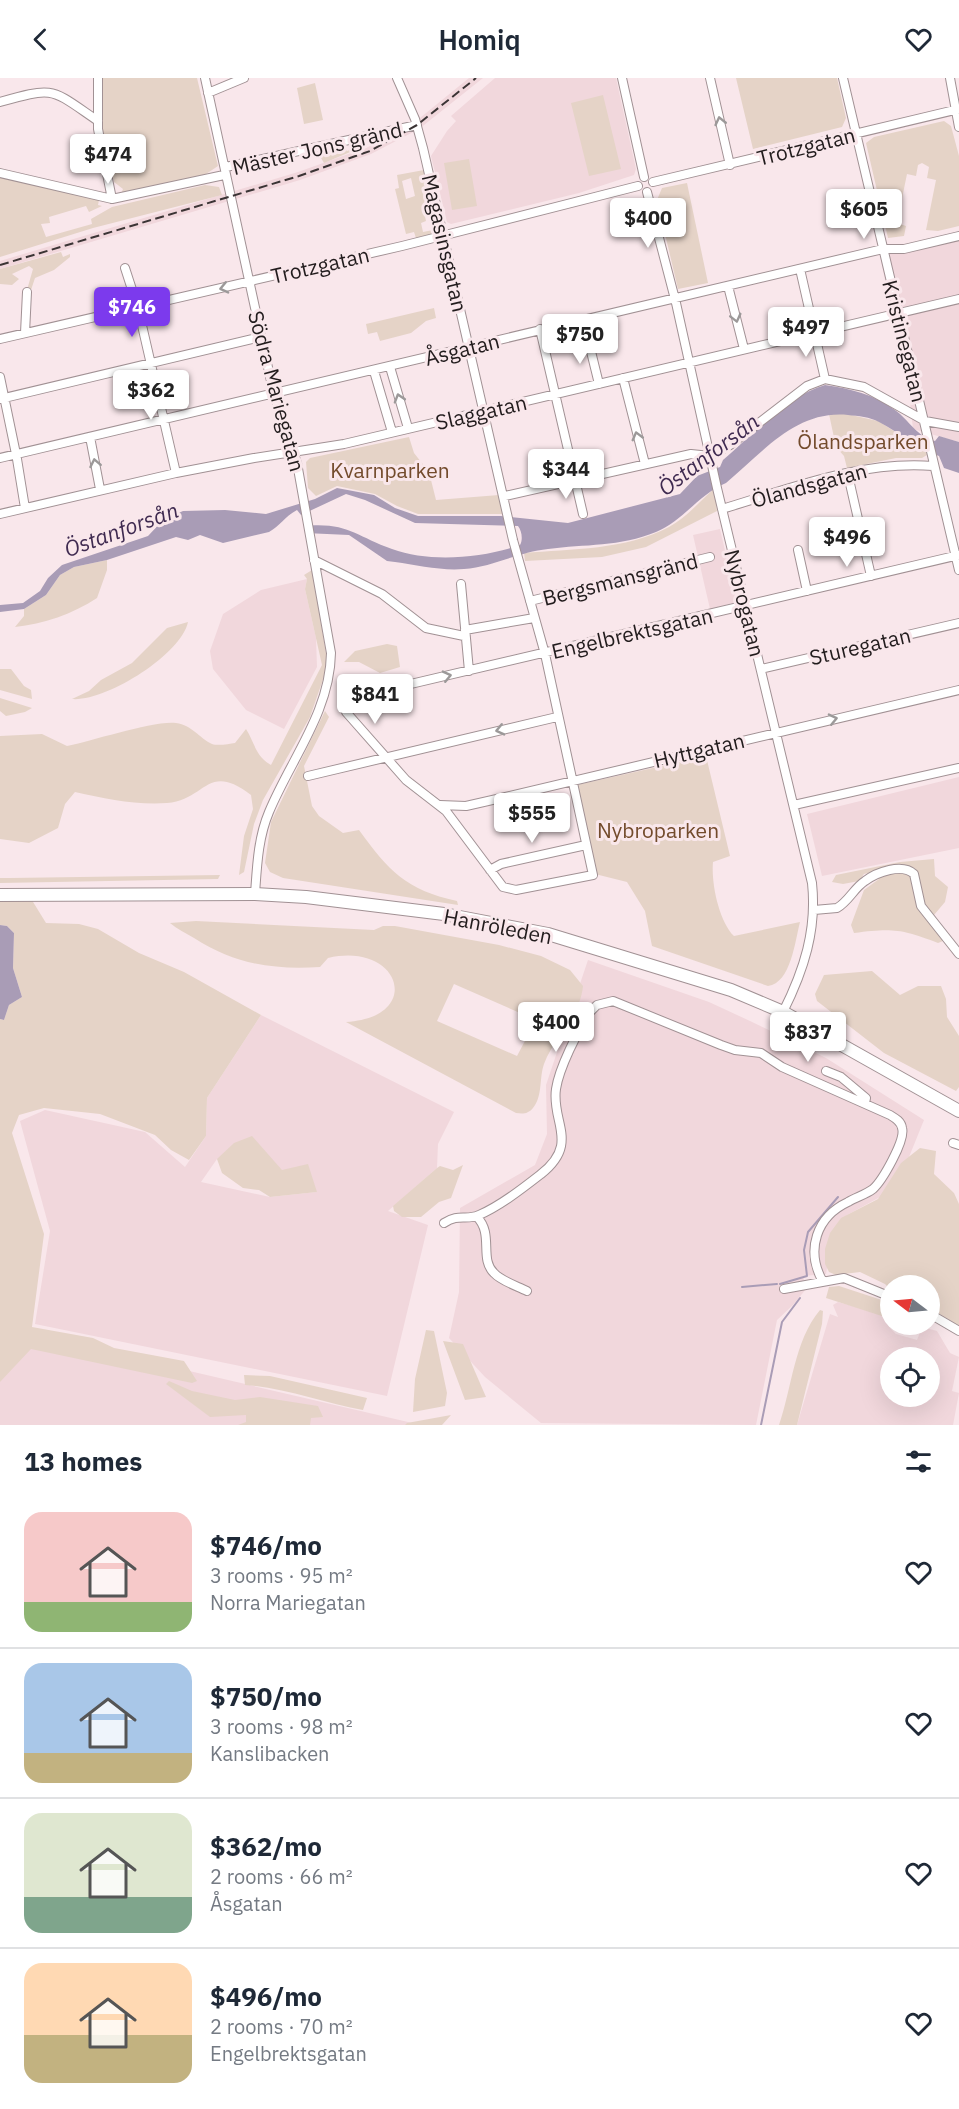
<!DOCTYPE html>
<html lang="en">
<head>
<meta charset="utf-8">
<style>
	body { margin:0; font-family:"IBM Plex Sans",sans-serif; background:#f2f2f3; color:#1f2937; height:100vh; display:flex; flex-direction:column; font-size:22px; white-space:nowrap }
	* { box-sizing:border-box; margin:0 }
	p { font-size:20px; color:#747a83 }
	.icon { flex:none; width:33px; height:33px; fill:none; stroke:currentColor; stroke-width:2; stroke-linecap:round; stroke-linejoin:round }
	.map { position:relative; height:1347px; overflow:hidden }
	.sheet { display:flex; flex-direction:column; background:#fff; flex:1 }
	.sheet>* { flex:none }
	.needle { width:39px; rotate:286deg }
	.controls { position:absolute; left:880px; top:1197px; display:grid; gap:12px }
	.controls a { display:grid; place-items:center; width:60px; height:60px; border-radius:50%; background:#fff; box-shadow:0 6px 24px #0002; font-size:30px }
	.price { position:absolute; translate:-50% -51px; padding:0 14px; border-radius:6px; background:#fff; color:#222; font-size:20px; line-height:39px; filter:drop-shadow(0 2px 3px #0008) }
	.price::after { content:''; position:absolute; left:50%; top:36px; width:18px; height:14px; margin-left:-9px; background:inherit; clip-path:polygon(0 0,100% 0,50% 100%) }
	.price.selected { background:#7c3aed; color:#fff }
	ul { padding:0; list-style:none }
	li { display:flex; align-items:center; gap:18px; height:150px; padding:0 24px }
	li+li { border-top:2px solid #e0e1e3 }
	li span { display:grid; place-items:center; flex:none; width:168px; height:120px; border-radius:18px; color:#555 }
	li>.icon { margin-inline-start:auto }
	span .icon { width:72px; height:72px; fill:#fffc; stroke-width:1 }
	li b { font-size:26px }
	h2 { display:flex; justify-content:space-between; align-items:center; height:72px; padding:0 24px; font-size:26px }
	header { display:flex; justify-content:space-between; align-items:center; height:78px; padding:0 24px; background:#fff; font-size:27px; font-weight:600 }
	.map>svg:first-child { display:block }
	.built { fill:#f1d7dc; fill-rule:evenodd }
	.green { fill:#e5d3c7; fill-rule:evenodd }
	.water { fill:#a99cb6 }
	.lines { fill:none; stroke-linecap:round; stroke-linejoin:round }
	.stream { stroke:#a99cb6; stroke-width:2 }
	.minor-casing { stroke:#a19194; stroke-width:10 }
	.highway-casing { stroke:#a19194; stroke-width:14 }
	.minor { stroke:#fff; stroke-width:8 }
	.highway { stroke:#fff; stroke-width:12 }
	.rail { stroke:#3b3435; stroke-width:2; stroke-dasharray:9 4.5; stroke-linecap:butt }
	.oneway { stroke:#9c9999 }
	.labels { text-anchor:middle; dominant-baseline:central; stroke-width:6; stroke-linejoin:round; paint-order:stroke }
	.street-label { font-size:21px; fill:#221c1d; stroke:#f9e7eb }
	.park-label { font-size:21px; fill:#734b2c; stroke:#f9e7eb }
	.water-label { font-size:22px; font-style:italic; fill:#3f2a50; stroke:#f9e7eb }
</style>
</head>
<body>
<header><svg class="icon" aria-label="back" viewBox="0 0 24 24"><path d="M15 5l-7 7 7 7"/></svg>Homiq<svg class="icon" aria-label="heart" viewBox="0 0 24 24"><path d="M12 20l-8-8c-3-5 5-10 8-4 3-6 11-1 8 4z"/></svg></header>
<div class="map">
<svg width="959" height="1347" viewBox="0 0 959 1347">
	<rect width="100%" height="100%" fill="#f9e7eb"/>
	<!-- built -->
	<path class="built" d="M469,0H483L419,51L371,76L300,102L0,191V183L298,94L368,69L415,44Z
		M495,0H616L636,91L634,97L579,115L451,146L447,144L431,78L447,53L456,43L451,38Z
		M959,153V364L913,351L909,315L880,178Z
		M720,451L737,524L710,531L693,457Z
		M307,501L305,511L316,560L317,589L284,651L246,632L213,591L210,573L223,536L261,512Z
		M959,699V770L822,798L807,736Z
		M588,882L709,924L750,943L826,980L924,1042L909,1079L882,1118L847,1137L832,1159L826,1196L803,1198L806,1211L793,1227L777,1242L756,1347L541,1345L485,1299L449,1260L459,1214L460,1130L535,1087L547,1056L546,1007Z
		M261,937L454,1034L438,1066L437,1090L388,1133L428,1147L387,1318L35,1246L50,1153L20,1043L45,1032L145,1054L185,1089L206,1058L207,1020ZM217,1081L282,1092L317,1114L270,1119L201,1104Z
		M838,1224L884,1237L890,1250L896,1256L917,1262L922,1249L937,1253L950,1275L959,1279L952,1313L959,1315L953,1347H797L830,1236L838,1239L833,1227ZM891,1280H930V1318H891Z
		M0,1249L421,1347H0Z"/>
	<!-- green -->
	<path class="green" d="M103,0H197L218,88L200,100L198,98L121,116L123,111L114,104L103,56Z
		M736,0H837L846,40L842,49L753,71Z
		M315,5L323,42L304,46L297,10Z
		M603,17L621,91L589,98L571,25Z
		M944,43L951,48L959,78V148L938,153L926,152L936,102L927,100L929,89L922,85L918,87L916,98L907,96L897,145L906,148L904,158L888,160L866,65L874,59Z
		M393,56L324,85L315,70L340,66L347,73L366,67L365,62Z
		M469,81L477,128L452,132L444,85Z
		M424,92L432,127L423,130L426,143L421,145L423,154L438,151V155L416,160L414,154L406,156L395,111L399,110L397,97ZM411,100L415,118L406,121L402,103Z
		M0,98L99,122L98,127L102,128L89,134L86,128L49,139L50,145L41,146L46,159L92,146L91,141L112,129L205,107L219,109L222,117L93,150L0,179Z
		M687,105L708,205L678,211L657,122L662,110Z
		M61,174L63,179L70,176V179L54,192L35,200L31,212H27L33,191L29,188L12,196L19,201L12,207L0,206V191Z
		M434,230L436,240L426,243L411,255L380,263L377,254L368,256L366,246Z
		M842,335L878,343L926,373L927,377L922,380H896L847,390L844,378L836,369L829,336Z
		M409,359L414,375L429,394L436,422L499,417L504,436H418L397,428L375,416L337,408L316,418L308,410L306,384L310,380Z
		M715,410L717,433L646,469L602,479L525,483L524,475C571,471 626,472 669,449C686,440 701,422 715,410Z
		M107,482V492L97,520C73,536 43,546 15,549L24,538V531L46,517L60,497L74,489Z
		M312,492L328,587L310,639L263,722L254,746L244,794L239,797L244,758L253,731L251,717C207,683 206,722 167,725C135,727 106,721 75,714L65,726L58,750L29,765L0,761V658L42,656L67,668C92,663 155,642 176,645C192,647 199,660 212,666C218,668 229,666 235,665L246,651C255,665 255,678 271,687L322,587L305,511L307,501L304,497Z
		M188,544C181,577 105,624 72,621L89,613L101,602L132,585L167,550Z
		M387,566L397,568L400,589L380,595L359,584H344L355,573Z
		M0,591H11L24,608L31,612L32,621L0,612Z
		M0,620L32,630L25,634L6,638L0,633Z
		M325,633L329,639L304,688L312,728L319,738L343,755L359,752C388,792 406,812 457,823L458,827L283,800L270,794L265,785L271,744Z
		M706,678L730,778L713,784C711,805 719,843 734,858L800,844C795,863 791,905 768,908L652,868L645,833L627,804L595,796L577,707Z
		M934,781L935,798L948,809L945,824L934,837L943,863L938,865C902,851 892,850 854,855L851,847L864,812L879,801L872,794L864,796L859,803L843,806L832,804L836,797L900,784Z
		M220,797L218,801L0,805V800H10Z
		M0,819H30L46,845L79,846L98,851L139,875L184,894L261,937L207,1020L206,1058L189,1082L171,1072L155,1057L100,1036L44,1030L19,1037L12,1055L44,1156L32,1249L93,1260L114,1270L184,1283L197,1303L192,1305L31,1271L0,1304V941L4,942L9,927L22,919L13,890L14,855L7,848L0,847Z
		M196,843L374,852L383,848H395L499,867L541,878L570,892L583,908C580,939 555,957 544,986C539,1000 543,1018 533,1030C528,1036 523,1036 516,1035L346,944C425,939 400,863 328,880L320,889C273,892 234,886 194,860C186,855 177,851 170,845ZM454,906L536,942L517,978L437,943Z
		M872,893L900,917L918,908H941L946,921L947,939L959,958V1009L956,1013L884,975L817,923L815,916L824,897Z
		M252,1058L282,1092L308,1086L317,1114L270,1119L259,1112L243,1110L222,1095L217,1081L234,1065Z
		M920,1070L936,1073L934,1096L954,1115L959,1126V1248L930,1230V1208H891V1212L885,1206L860,1194L836,1197L829,1194L825,1186V1171L830,1155L841,1140L878,1121L901,1085Z
		M463,1087L451,1120L439,1124L421,1139H402L394,1133L393,1128L437,1090L440,1088L453,1092Z
		M839,1208L891,1225V1241L826,1220L829,1209Z
		M820,1232L823,1233L822,1246L797,1347H779C792,1310 794,1263 820,1232Z
		M426,1252L434,1253L447,1315L445,1328L413,1334L415,1301Z
		M443,1263L463,1266L486,1319L465,1322Z
		M244,1297L270,1298L367,1320L363,1332C323,1325 286,1310 245,1307Z
		M169,1303L192,1313L235,1322L260,1319L318,1328L323,1339L311,1340L310,1347H238L246,1344V1337L210,1339L166,1306Z
		M451,1337L442,1347H405L407,1345Z"/>
	<!-- water -->
	<path class="water" d="M825,307C851,311 873,316 895,332C909,342 917,359 935,363L939,358L959,364V395L944,390L939,378C916,370 900,355 879,344C870,339 858,338 848,337C797,332 765,372 726,405C699,416 683,443 656,454C620,469 585,466 548,471C518,474 493,489 464,491C441,493 417,487 395,484L387,483L349,457L305,455L304,448C348,444 355,458 392,471C430,485 483,480 520,467C523,462 522,453 518,448L415,445L365,422L346,416L301,437L297,432C284,439 280,448 269,454L223,465L200,457L188,462L176,459L107,482L74,489L60,497L46,517L24,531L0,534V527L23,525L40,513L48,500L62,487L148,458L163,442L183,433L225,432L266,436L315,421L337,410L374,417L395,430L418,438H501L568,445L680,416L697,398L720,389L723,382C751,358 789,317 825,307Z
		M0,847L7,848L14,855L13,890L22,919L9,927L4,942L0,941Z"/>
	<g class="lines">
		<!-- stream -->
		<path class="stream" d="M780,1206L807,1198L804,1172L808,1154L838,1119
			M742,1209L777,1206
			M761,1347L782,1244L800,1220"/>
		<!-- minor casing -->
		<g class="minor-casing">
			<path id="minor" d="M98,0V51L112,121
				M205,0L274,317L297,385L331,575C330,634 291,681 269,734C258,760 257,788 255,816
				M397,0L415,41L423,70L513,462L545,576L593,797L516,812L503,809L446,733L406,702L346,634L344,627L347,621L959,477
				M622,0L644,99
				M710,0L730,87
				M843,0L959,492
				M950,0L959,49
				M208,15L244,0
				M0,24C56,8 51,11 98,43
				M226,89L417,47
				M0,95L112,121L224,97
				M653,104L959,31
				M647,114L676,225L717,410L812,805C817,852 804,892 783,934
				M125,190L138,230L176,395
				M800,191L825,301
				M728,208L744,271
				M583,241L599,306
				M540,251L583,436
				M25,255L27,214
				M0,261L402,168L638,108
				M390,289L408,350
				M374,293L392,354
				M0,299L16,376
				M623,300L645,386
				M0,321L261,259
				M90,359L100,411
				M0,380L883,171H904L959,158
				M17,381L25,430
				M848,397L871,498
				M505,418L691,376L710,378L730,367L807,308L825,301L864,309L925,343L959,349
				M722,431C789,411 862,382 933,388
				M0,436L176,395L254,380L344,366L959,221
				M798,472L807,513
				M314,482L382,516L426,550L464,558
				M461,506L469,593
				M530,523L710,479
				M465,552L534,540
				M761,591L959,545
				M308,698L557,639
				M440,727L466,728L488,723L959,612
				M794,727L959,690
				M490,792L501,786L586,767
				M814,832L837,830C849,823 854,810 865,803C877,794 902,785 914,796L921,828L959,876
				M826,993L841,999L866,1020L865,1025
				M953,1065L959,1067
				M477,1139C494,1156 479,1181 494,1195C501,1203 517,1208 527,1213
				M444,1145C459,1135 466,1143 479,1137C500,1128 523,1110 541,1096C580,1065 551,1044 556,1011C559,990 578,953 589,935L597,927L613,923L721,967L735,972L761,975L782,989L890,1037C895,1040 901,1043 902,1050C906,1062 882,1103 873,1111C865,1117 856,1119 848,1124C816,1139 806,1172 822,1202
				M784,1211L844,1200L891,1219
				M930,1236L959,1253"/>
		</g>
		<!-- highway casing -->
		<g class="highway-casing">
			<path id="highway" d="M0,817L255,816L306,819L444,836L548,856L731,912L783,934L959,1033"/>
		</g>
		<!-- minor -->
		<use href="#minor" class="minor"/>
		<!-- highway -->
		<use href="#highway" class="highway"/>
		<!-- rail -->
		<path class="rail" d="M0,187L299,98L370,73L417,47L476,0"/>
	</g>
	<!-- one-way arrows -->
	<defs><path id="oneway-chevron" d="M-2-3.5L2.5 0L-2 3.5" fill="none" stroke-width="1.6" stroke-linecap="round" stroke-linejoin="round" transform="scale(1.5)"/></defs>
	<g class="oneway">
		<use href="#oneway-chevron" transform="translate(720 43) rotate(-103)"/>
		<use href="#oneway-chevron" transform="translate(224 210) rotate(167)"/>
		<use href="#oneway-chevron" transform="translate(736 240) rotate(76)"/>
		<use href="#oneway-chevron" transform="translate(399 320) rotate(-107)"/>
		<use href="#oneway-chevron" transform="translate(637 358) rotate(-105)"/>
		<use href="#oneway-chevron" transform="translate(95 385) rotate(-101)"/>
		<use href="#oneway-chevron" transform="translate(447 598) rotate(-13)"/>
		<use href="#oneway-chevron" transform="translate(833 641) rotate(-13)"/>
		<use href="#oneway-chevron" transform="translate(500 652) rotate(167)"/>
	</g>
	<g class="labels">
		<!-- street labels -->
		<g class="street-label">
			<text transform="translate(806 68) rotate(-14)">Trotzgatan</text>
			<text transform="translate(317 70) rotate(-13)">Mäster Jons gränd</text>
			<text transform="translate(445 165) rotate(77)">Magasinsgatan</text>
			<text transform="translate(320 187) rotate(-13)">Trotzgatan</text>
			<text transform="translate(905 263) rotate(76)">Kristinegatan</text>
			<text transform="translate(462 271) rotate(-14)">Åsgatan</text>
			<text transform="translate(277 313) rotate(75)">Södra Mariegatan</text>
			<text transform="translate(481 334) rotate(-13)">Slaggatan</text>
			<text transform="translate(809 407) rotate(-15)">Ölandsgatan</text>
			<text transform="translate(620 501) rotate(-14)">Bergsmansgränd</text>
			<text transform="translate(745 525) rotate(76)">Nybrogatan</text>
			<text transform="translate(632 555) rotate(-13)">Engelbrektsgatan</text>
			<text transform="translate(860 568) rotate(-13)">Sturegatan</text>
			<text transform="translate(699 672) rotate(-13)">Hyttgatan</text>
			<text transform="translate(498 848) rotate(11)">Hanröleden</text>
		</g>
		<!-- park labels -->
		<g class="park-label">
			<text x="863" y="363">Ölandsparken</text>
			<text x="390" y="392">Kvarnparken</text>
			<text x="658" y="752">Nybroparken</text>
		</g>
		<!-- water labels -->
		<g class="water-label">
			<text transform="translate(708 376) rotate(-37)">Östanforsån</text>
			<text transform="translate(121 451) rotate(-20)">Östanforsån</text>
		</g>
	</g>
</svg>
<div class="controls">
<a><svg class="needle" viewBox="-14 -14 28 28"><path d="M0-13l5 13h-10z" fill="#e53935"/><path d="M0 13l5-13h-10z" fill="#747a83"/></svg></a>
<a><svg class="icon" aria-label="locate" viewBox="0 0 24 24"><circle cx="12" cy="12" r="6"/><path d="M12 2v4M12 18v4M2 12h4M18 12h4"/></svg></a>
</div>
<b class="price" style="left:108px;top:107px">$474</b>
<b class="price" style="left:864px;top:162px">$605</b>
<b class="price" style="left:648px;top:171px">$400</b>
<b class="price selected" style="left:132px;top:260px">$746</b>
<b class="price" style="left:806px;top:280px">$497</b>
<b class="price" style="left:580px;top:287px">$750</b>
<b class="price" style="left:151px;top:343px">$362</b>
<b class="price" style="left:566px;top:422px">$344</b>
<b class="price" style="left:847px;top:490px">$496</b>
<b class="price" style="left:375px;top:647px">$841</b>
<b class="price" style="left:532px;top:766px">$555</b>
<b class="price" style="left:556px;top:975px">$400</b>
<b class="price" style="left:808px;top:985px">$837</b>
</div>
<section class="sheet">
<h2>13 homes<svg class="icon" aria-label="filters" viewBox="0 0 24 24"><path d="M4 7h16M4 17h16"/><circle cx="9" cy="7" r="2"/><circle cx="15" cy="17" r="2"/></svg></h2>
<ul>
<li><span style="background:linear-gradient(#f6c9c9 75%,#8fb573 0)"><svg class="icon" aria-label="home" viewBox="0 0 24 24"><path d="M3 11l9-7 9 7M6 9v11h12V9"/></svg></span><div><b>$746/mo</b><p>3 rooms · 95 m²</p><p>Norra Mariegatan</p></div><svg class="icon" aria-label="heart" viewBox="0 0 24 24"><path d="M12 20l-8-8c-3-5 5-10 8-4 3-6 11-1 8 4z"/></svg></li>
<li><span style="background:linear-gradient(#a9c7e8 75%,#c2b280 0)"><svg class="icon" aria-label="home" viewBox="0 0 24 24"><path d="M3 11l9-7 9 7M6 9v11h12V9"/></svg></span><div><b>$750/mo</b><p>3 rooms · 98 m²</p><p>Kanslibacken</p></div><svg class="icon" aria-label="heart" viewBox="0 0 24 24"><path d="M12 20l-8-8c-3-5 5-10 8-4 3-6 11-1 8 4z"/></svg></li>
<li><span style="background:linear-gradient(#dfe7d0 70%,#7fa58c 0)"><svg class="icon" aria-label="home" viewBox="0 0 24 24"><path d="M3 11l9-7 9 7M6 9v11h12V9"/></svg></span><div><b>$362/mo</b><p>2 rooms · 66 m²</p><p>Åsgatan</p></div><svg class="icon" aria-label="heart" viewBox="0 0 24 24"><path d="M12 20l-8-8c-3-5 5-10 8-4 3-6 11-1 8 4z"/></svg></li>
<li><span style="background:linear-gradient(#ffd9b3 60%,#c2b280 0)"><svg class="icon" aria-label="home" viewBox="0 0 24 24"><path d="M3 11l9-7 9 7M6 9v11h12V9"/></svg></span><div><b>$496/mo</b><p>2 rooms · 70 m²</p><p>Engelbrektsgatan</p></div><svg class="icon" aria-label="heart" viewBox="0 0 24 24"><path d="M12 20l-8-8c-3-5 5-10 8-4 3-6 11-1 8 4z"/></svg></li>
</ul>
</section>
</body>
</html>
